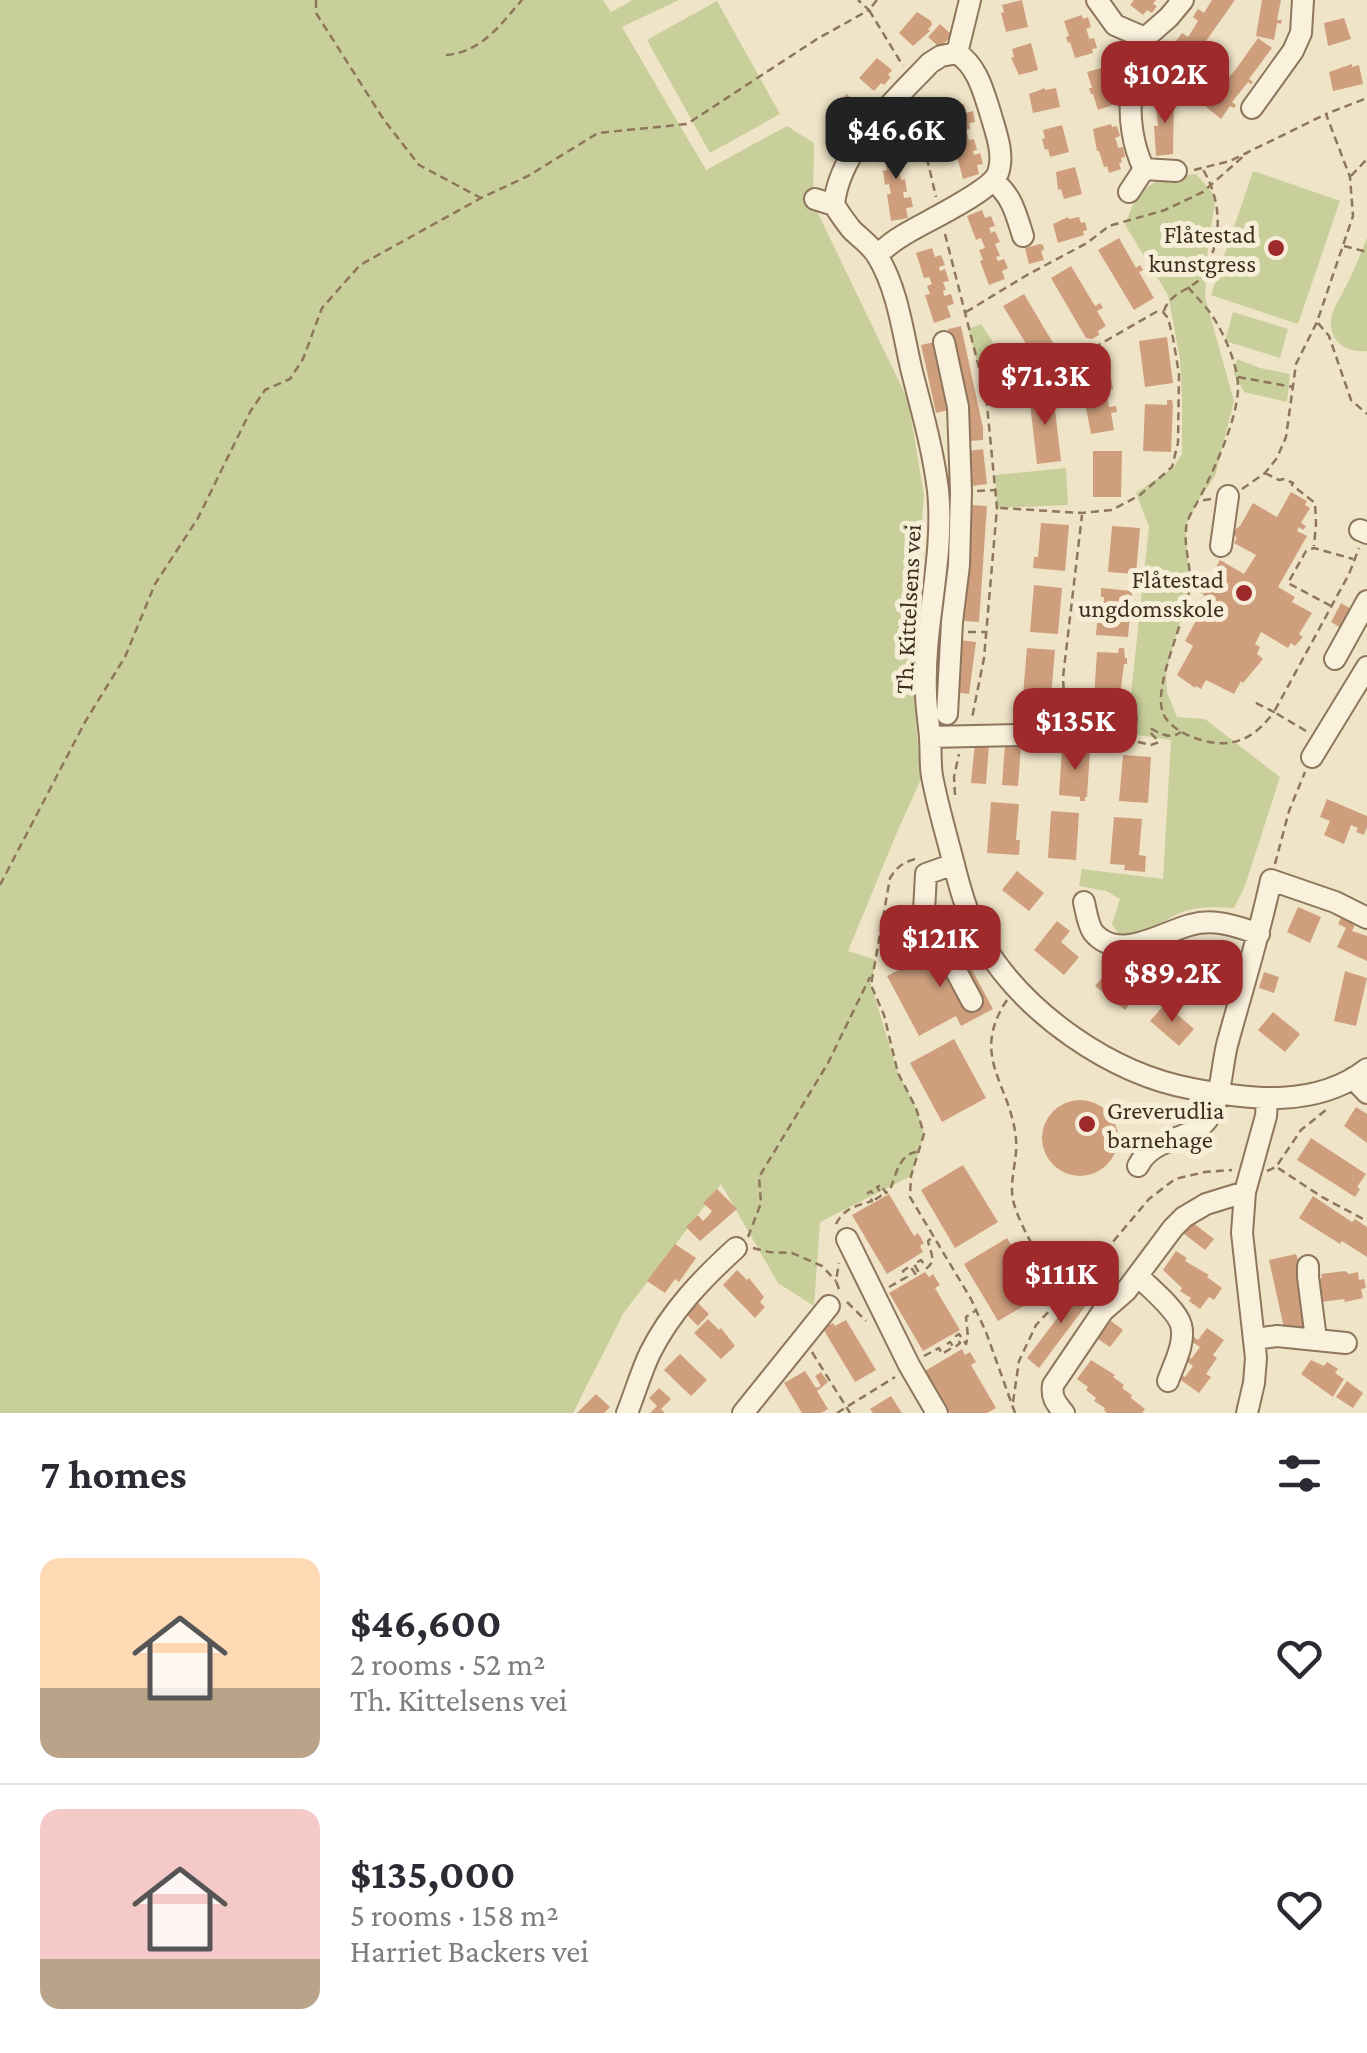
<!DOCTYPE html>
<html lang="en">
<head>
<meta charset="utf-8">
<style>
	body { margin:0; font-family:"Crimson Pro",serif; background:#f7f7f7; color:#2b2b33; height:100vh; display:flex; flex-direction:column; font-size:38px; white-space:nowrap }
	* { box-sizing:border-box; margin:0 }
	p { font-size:32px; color:#7c7c81 }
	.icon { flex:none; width:55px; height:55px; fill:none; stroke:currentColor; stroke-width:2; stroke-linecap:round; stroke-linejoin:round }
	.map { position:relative; height:1413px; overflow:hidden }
	.details { display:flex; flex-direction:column; background:#fff; flex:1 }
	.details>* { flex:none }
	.price { position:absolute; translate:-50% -85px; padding:0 22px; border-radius:20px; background:#9e2a2b; color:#fff; font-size:32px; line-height:65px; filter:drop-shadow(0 2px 5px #0008) }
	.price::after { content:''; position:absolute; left:50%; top:60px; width:30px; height:22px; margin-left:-15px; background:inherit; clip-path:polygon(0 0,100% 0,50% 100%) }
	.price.on { background:#222; color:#fff }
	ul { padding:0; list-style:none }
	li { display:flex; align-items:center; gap:30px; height:250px; padding:0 40px }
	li+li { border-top:2px solid #e1e1e2 }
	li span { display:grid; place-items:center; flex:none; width:280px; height:200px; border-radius:20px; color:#555 }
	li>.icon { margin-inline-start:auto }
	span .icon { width:120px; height:120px; fill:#fffc; stroke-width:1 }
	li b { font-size:42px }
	h2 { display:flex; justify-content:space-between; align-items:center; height:120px; padding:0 40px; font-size:42px }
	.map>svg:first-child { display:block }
	.green { fill:#c9cf9b }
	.building { fill:#cf9f7d }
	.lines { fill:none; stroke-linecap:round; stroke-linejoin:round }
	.minor-casing { stroke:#8d765c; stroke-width:24 }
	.path { stroke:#8d765c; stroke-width:2.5; stroke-dasharray:8 5; stroke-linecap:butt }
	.minor { stroke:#faf1dc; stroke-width:20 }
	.poi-dot { fill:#9e2a2b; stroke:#f7eed8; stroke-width:4 }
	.labels { text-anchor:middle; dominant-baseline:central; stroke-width:10; stroke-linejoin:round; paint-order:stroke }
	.poi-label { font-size:25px; fill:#3d2e20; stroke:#f7eed8; text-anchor:end }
	.street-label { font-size:25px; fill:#3d2e20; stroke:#f7eed8 }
</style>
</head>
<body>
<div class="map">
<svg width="1367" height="1413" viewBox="0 0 1367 1413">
	<rect width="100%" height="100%" fill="#f0e4c8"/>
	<!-- green -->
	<path class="green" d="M0,0H603L611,12L633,0H679L622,27L706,170L787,126L814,143L813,203L908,400L924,495L911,664L921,779L898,830L848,951L876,960L871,985L898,1073L916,1108L924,1134L911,1176L820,1222L814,1306L778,1283L721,1184L623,1314L573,1413H0Z
		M717,1L780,114L710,153L647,40Z
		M1253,171L1340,201L1298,324L1211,295Z
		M1196,174L1216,197L1208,246L1205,297L1234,401L1215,476L1198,501L1185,527L1190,587L1166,671L1167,692L1177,717L1205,719L1280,777L1245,886L1234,908C1216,907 1195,906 1178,914C1153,925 1149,937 1118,934L1112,924L1120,899L1106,891L1079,886L1082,869L1163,879L1171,740L1130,734V703L1149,527L1136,493L1173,468L1182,454V398L1180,359L1168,295L1125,225C1140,182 1153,179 1196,174Z
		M1367,238V351C1347,353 1329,342 1331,320C1332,309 1339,300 1344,290C1353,273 1360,256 1367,238Z
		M1233,312L1288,329L1280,358L1225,341Z
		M981,324L1016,376L986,395L968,329Z
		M1237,359L1260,368L1290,374L1287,402L1244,392L1234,374Z
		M1066,468L1068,505L997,508L995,475Z"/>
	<!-- building -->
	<path class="building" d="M1022,0L1028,27L1006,32L1001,13L1004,12L1002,5Z
		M1134,0H1156L1153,4L1157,6L1152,13L1147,10L1143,15L1130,5Z
		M1212,0H1235L1206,41L1209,43L1204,49L1202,48L1175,87L1174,89L1177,91L1174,95H1170L1156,85L1166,68L1160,65L1166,57L1172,61L1182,44L1176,41L1182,33L1188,37L1198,21L1193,17L1198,9L1204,13Z
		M1262,0H1281L1277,20H1282L1281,24L1277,23L1274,40L1256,36Z
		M917,12L931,21L932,25L928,29L930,31L913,46L899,33Z
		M1082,15L1083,19L1088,17L1091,27L1086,29L1088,34L1089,39L1094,38L1097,48L1092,49L1093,53L1075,58L1070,42L1068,43L1066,37L1069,36L1064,21Z
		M1344,18L1351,39L1328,46L1324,23Z
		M940,24L952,35L940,48L928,37Z
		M1258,38L1272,48L1249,79L1253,82L1251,84L1248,82L1232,102L1236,105L1234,108L1230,106L1221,119L1206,107L1222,87L1219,84L1221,81L1224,83L1236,69Z
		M1031,43L1038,70L1019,75L1011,58L1014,57L1012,49Z
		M877,58L892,70L888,75L891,77L884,85L881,83L874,91L859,78Z
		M1352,64V67L1359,65L1363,84L1333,91L1329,72Z
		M1105,67L1106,70L1114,69L1116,77L1109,80L1112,91L1117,90L1120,100L1115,101L1116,104L1098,110L1093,94H1091L1089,88H1092L1087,72Z
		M1045,88V90L1056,88L1060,107L1033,113L1029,94Z
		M847,94L863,110L853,122L850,120L843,127L829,115Z
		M1174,96L1173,154L1156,156L1154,126H1158L1155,97Z
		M964,104L966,113L973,111L975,122L969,123L970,129L966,130L969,140L974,139L977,150L973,151L974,155L980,153L983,164L977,165L979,174L963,179L956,153L959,152L957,143L953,144L950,133L954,131L948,108Z
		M1111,124L1112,127L1117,126L1120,136L1115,138L1117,143L1118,148L1123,147L1125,157L1121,158L1122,162L1119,163L1121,169L1109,173L1107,166L1104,167L1099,151H1097L1093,129Z
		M1062,125L1069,152L1050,157L1048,149L1045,150L1042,139L1045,138L1043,130Z
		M898,143L900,153L906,151L908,161L902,164L903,169L899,170L901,180L905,179L907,192H903L904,198L911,197L913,207L906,208L908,218L891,221L887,194H891L889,184L885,185L883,171L887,170L882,146Z
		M1075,167L1082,194L1064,199L1061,189L1058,190L1056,172Z
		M982,210L985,218L991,216L995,226L989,228L991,233L995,231L1000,242L995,244L1000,256L996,257L998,261L1004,259L1008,268L1002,271L1005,279L989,285L980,261L983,260L979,250L985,248L981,238L976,240L967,216Z
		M1068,217L1069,219L1079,217L1081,223L1085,222L1087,230L1083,231L1084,235L1058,243L1053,224Z
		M1119,238L1136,268L1140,265L1143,270L1139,272L1154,298L1134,310L1098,250Z
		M1040,244L1043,245L1044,250L1041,251L1044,260L1029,264L1025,248Z
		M932,248L935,257L941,255L945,265L939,267L940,271L945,269L949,281L943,282L946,290L943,291L944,296L951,294L954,304L947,306L951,317L934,323L925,295L930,294L927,286L932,284L929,277L924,278L916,253Z
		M1071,266L1095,306L1100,303L1103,308L1097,311L1106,326L1098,331L1099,335L1092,339L1086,338L1051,278Z
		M1024,294L1059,353L1040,365L1042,369L1032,374L1030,370L1039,365L1003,306Z
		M961,326L983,428V440L970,441V431L948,329Z
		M1167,337L1173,383L1145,387L1139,341Z
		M934,342L949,410L936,413L921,345Z
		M1101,362L1104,380L1111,378L1113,389L1106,390L1109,407L1116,406L1117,412L1111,413L1114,430L1091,434L1078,366Z
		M1053,393L1061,461L1037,464L1029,395Z
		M1167,400H1172L1173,405L1171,452L1143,451L1145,404L1167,405Z
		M983,449L987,484L972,486L968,451Z
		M1093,451H1122L1121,497H1093Z
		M1291,492L1307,501L1305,505L1310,508L1301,523L1306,526L1303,530L1299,527L1297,531L1307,536L1278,587L1295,597L1292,602L1312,613L1299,634L1303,637L1295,646L1291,643L1288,648L1261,632L1255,644L1260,647L1257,654L1263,659L1243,683L1241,681L1234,694L1206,680L1201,689L1196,686L1195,688L1177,675L1193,646L1185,641L1198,617L1203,620L1211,605L1202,599L1204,595L1198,590L1206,582L1207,583L1220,560L1244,574L1256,555L1234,543L1237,538L1231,532L1240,526L1253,503L1277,517Z
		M972,505L987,506L979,622L964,621Z
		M1041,523L1069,525L1065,571L1033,568L1034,557H1038Z
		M1112,526L1140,528L1136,574L1108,572Z
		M1034,585L1062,588L1058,634L1030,632Z
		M1101,588L1132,591L1128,637L1096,635L1097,623H1102L1104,597H1101Z
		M1341,603L1351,609L1341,628L1331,622Z
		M961,640L976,642L969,694L954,692Z
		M1027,648L1055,650L1051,697L1023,695Z
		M1119,648H1124L1125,658H1127V664H1124L1119,704H1115V699L1094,698L1097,652L1118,653Z
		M975,742L989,744L986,784L971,783Z
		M1084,744H1089L1088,750H1090L1087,797H1085V801H1080V797L1059,795L1062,749L1084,750Z
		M1005,745L1021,746L1018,786L1002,785Z
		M1123,755L1151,757L1148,803L1119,801Z
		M1327,799L1367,816V827L1364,835L1356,832L1358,828L1351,825L1344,844L1324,835L1330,821L1320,817Z
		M991,802L1019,804L1016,840H1020L1019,855L987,853Z
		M1051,811L1079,813L1076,860L1048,858Z
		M1114,817L1142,819L1139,855L1146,856L1145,872L1124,870L1125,865L1110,864Z
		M1017,871L1044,893L1029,911L1002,890Z
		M1298,907L1321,917L1310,943L1287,932Z
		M1342,916L1356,922L1352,931L1367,936V961L1337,947L1346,928L1338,924Z
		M1057,921L1070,931L1061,942L1079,957L1064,975L1034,950Z
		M956,940L993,1009L961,1026L956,1016L919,1036L887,976Z
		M1190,951L1214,971L1199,989L1175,969Z
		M1120,957L1131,966L1121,977L1140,992L1125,1010L1095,986Z
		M1345,971L1367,978L1356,1026L1334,1021Z
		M1264,972L1279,977L1274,993L1259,988Z
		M1165,1004L1194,1029L1179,1046L1150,1021Z
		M1273,1012L1300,1034L1285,1052L1258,1030Z
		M954,1039L986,1098L942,1122L910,1063Z
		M1042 1138a38 38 0 1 1 76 0a38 38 0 1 1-76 0Z
		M1356,1107L1367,1114V1143L1344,1126Z
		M1311,1138L1366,1174L1357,1187L1360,1189L1355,1197L1297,1160Z
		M963,1165L998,1222L955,1248L921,1190Z
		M717,1189L737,1209L700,1241L686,1227L698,1215L703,1221L709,1215L712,1211L703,1203Z
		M889,1194L914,1236L918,1233L924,1243L920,1246L923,1252L887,1274L852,1215Z
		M1313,1196L1352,1222L1355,1219L1367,1227V1257L1342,1241L1340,1244L1299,1218Z
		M1192,1222L1214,1239L1205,1250L1183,1233Z
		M1007,1238L1041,1296L998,1321L964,1264Z
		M675,1244L696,1258L679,1282L675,1279L665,1293L647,1281Z
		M1176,1251L1187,1258L1185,1261L1209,1275L1207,1277L1222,1288L1214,1300L1209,1297L1200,1309L1189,1301L1191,1298L1180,1291L1182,1288L1163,1270Z
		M1296,1254L1300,1266L1307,1328L1290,1332L1289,1327L1284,1328L1269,1260Z
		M737,1270L747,1280L749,1278L764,1297L760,1302L765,1307L755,1318L723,1285Z
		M1345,1271L1349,1274L1358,1272L1359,1280L1364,1279L1366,1288L1361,1289L1363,1298L1345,1302L1344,1299L1321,1302L1316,1279L1322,1278L1321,1274Z
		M925,1272L929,1277L933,1274L940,1285L935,1288L960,1330L923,1351L889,1293Z
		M1084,1283L1096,1292L1039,1368L1027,1358Z
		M698,1303L709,1314L698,1326L686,1314Z
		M708,1319L719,1330L721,1328L735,1346L721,1359L694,1333Z
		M846,1320L876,1370L855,1382L825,1332L824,1328L833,1323L835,1326Z
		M1111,1321L1123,1330L1110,1347L1098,1339Z
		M1207,1328L1224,1340L1213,1355L1217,1358L1206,1374L1211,1377L1199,1393L1178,1378L1180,1374L1185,1377L1193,1366L1185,1360L1187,1356L1191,1359L1200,1347L1191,1341L1194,1337L1198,1340Z
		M962,1349L965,1355L970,1352L976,1362L971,1365L996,1408L987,1413H950L925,1371Z
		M680,1354L707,1380L691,1396L664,1370Z
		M1091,1360L1115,1375L1113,1377L1124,1385L1122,1388L1132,1395L1131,1398L1145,1409L1142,1413H1107L1104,1410L1105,1408L1094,1401L1096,1398L1086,1390L1088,1387L1077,1379Z
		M1311,1360L1324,1366L1327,1362L1338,1369L1335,1373L1344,1379L1333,1397L1301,1374Z
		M805,1371L816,1388L821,1386L815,1376L821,1372L828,1382L817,1391L828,1409L821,1413H802L784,1383Z
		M1347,1381L1363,1393L1353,1408L1336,1397Z
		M659,1388L671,1399L661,1409L665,1413H650L657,1406L649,1398Z
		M596,1394L610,1407L604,1413H577Z
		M891,1396L902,1413H873L870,1409Z"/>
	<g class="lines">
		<!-- minor casing -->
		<g class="minor-casing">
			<path id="minor" d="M1097,0L1115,25L1145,38
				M957,53L970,0
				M1252,108L1293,51L1301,33L1303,0
				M1144,169C1133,147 1128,116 1132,92C1134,73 1144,57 1145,38L1169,17L1183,0
				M1144,169L1176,171
				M993,181C1012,195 1016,214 1023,236
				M1129,192L1144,169
				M815,199L834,205
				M877,255C885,248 893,241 902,236C922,223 991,192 998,173C1005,154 995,130 990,112C983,90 977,66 957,53L941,56L930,63C894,101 839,150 834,205C840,214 845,222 852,230C860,238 872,246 878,257C898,290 903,334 912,372C922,411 933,450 938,490C945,558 923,626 926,693C926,708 929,723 930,738C931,751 930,764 932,776C937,803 945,830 952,857C959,885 967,916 982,942C1025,1014 1111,1074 1193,1089C1251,1100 1317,1108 1367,1069
				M944,342L958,407L961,492L959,565L952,622L947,714
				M1360,530L1367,533
				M1221,546L1228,496
				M1335,659L1367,601
				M930,737L1066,734L1116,740L1124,733L1126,718
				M1312,757L1367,667
				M954,864L926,874L924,911L972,1001
				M1084,902C1086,911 1088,925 1093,932C1118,963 1163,932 1190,925C1214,918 1236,926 1259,934
				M1353,1078L1367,1093
				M1138,1166C1153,1136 1191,1141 1207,1120C1222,1098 1221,1070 1227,1045C1242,990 1259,936 1271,880L1335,902L1367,918
				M847,1239L909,1365L937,1413
				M1308,1266V1277L1316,1339
				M1138,1276C1149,1287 1177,1310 1181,1325C1186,1343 1173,1366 1168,1381
				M1256,1339L1277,1336L1346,1343
				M627,1413C635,1393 641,1372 650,1353C671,1311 702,1279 736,1248
				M743,1413L829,1306
				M1064,1413C1056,1403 1051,1398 1053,1385L1103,1311L1126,1291L1173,1228L1184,1217L1206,1204L1245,1192
				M1247,1413L1254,1383L1256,1358L1242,1233L1245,1192L1266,1116L1267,1099"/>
		</g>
		<!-- path -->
		<path class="path" d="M316,0V13L384,120L419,165L481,198
			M877,0L869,10L903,66
			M446,55C482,52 500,25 522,0
			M915,107L936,197
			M1194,170L1230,161L1324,115
			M1351,176L1367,159
			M945,234L986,395L997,508L984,658L972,718
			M1344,246L1367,252
			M1188,287C1196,297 1206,306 1213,317C1225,335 1239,368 1238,390C1236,423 1214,470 1199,499
			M1164,311C1169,294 1187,291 1199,280C1204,275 1207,266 1210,259C1223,230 1219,195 1202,168
			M966,312L1027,275L1087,243L1109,226L1165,210L1203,192L1247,153
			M1318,323L1329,336L1351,400L1367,414
			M1238,377L1293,387
			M987,395L1055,370L1156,312H1163L1168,318L1173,338L1179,374L1178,443L1172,467L1140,495L1112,510L1082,513L1000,508
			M1265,473L1279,480L1284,479L1293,483L1292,485L1315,503L1316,524L1314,546
			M1242,489L1265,473L1277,458L1286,437L1296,364L1317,322L1353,216L1350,177L1326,114L1367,98
			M977,491L994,490
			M1211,499L1198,501C1193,510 1186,520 1186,530C1184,548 1191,566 1190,584C1188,615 1152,686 1163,713C1170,731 1198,741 1216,743C1242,745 1258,733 1274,712L1252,701
			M1331,606L1288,583L1306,551L1314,548L1353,559
			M968,632H985
			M1065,715L1063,677L1082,515
			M1306,731L1274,712L1349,574L1359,548
			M1138,742L1151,745L1159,742L1149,731L1152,729C1162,735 1171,739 1181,732
			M955,795L954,777L959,754
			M915,859C902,863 897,867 890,878L871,985L884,1015L898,1073L916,1108L924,1134L911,1176L910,1197L971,1299L986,1332L1015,1413
			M1275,864L1289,811L1305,772
			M0,885L85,722L125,657L155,584L198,518L250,412L265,390L290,379L303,359L322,308L360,265L481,198L528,176L598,133L687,124L817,39L869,10L858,0
			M1007,1000C969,1057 1011,1084 1016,1139C1018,1159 1009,1180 1013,1200C1019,1227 1048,1271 1061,1297
			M1278,1168L1322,1197L1367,1221
			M1267,1171L1276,1167L1301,1130L1326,1110
			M836,1224C844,1208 856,1206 872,1201L868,1193L871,1191L876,1199L882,1195L877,1187L881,1185L886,1193L890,1190C896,1174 900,1151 920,1152
			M748,1237L761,1203L759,1177L828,1063L870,977
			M753,1248L769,1252L792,1253L822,1266L836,1281
			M889,1287L907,1277L903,1271L910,1266L916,1275L919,1273L914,1264L921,1260L927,1268C937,1260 930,1252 928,1241L934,1236
			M839,1289L836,1281L839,1263
			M847,1302L866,1321
			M812,1352L850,1413
			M924,1356L939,1348L942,1354L950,1349L947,1344L950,1342L954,1348L960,1343L956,1336L959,1334L966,1344L968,1337L966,1317L975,1311
			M1013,1402L1019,1361L1036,1325L1106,1250L1149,1199L1175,1179L1205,1172L1232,1170
			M837,1413L895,1377"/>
		<!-- minor -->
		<use href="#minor" class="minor"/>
	</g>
	<!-- markers -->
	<g class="poi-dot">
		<circle cx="1276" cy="248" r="10"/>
		<circle cx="1244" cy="593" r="10"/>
		<circle cx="1087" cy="1124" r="10"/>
	</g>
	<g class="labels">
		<!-- poi labels -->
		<g class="poi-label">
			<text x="1256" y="234">Flåtestad<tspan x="1256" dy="29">kunstgress</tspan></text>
			<text x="1224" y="579">Flåtestad<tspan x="1224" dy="29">ungdomsskole</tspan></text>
			<text x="1107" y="1110" text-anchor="start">Greverudlia<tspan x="1107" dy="29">barnehage</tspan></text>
		</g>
		<!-- street labels -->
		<g class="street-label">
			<text transform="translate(908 609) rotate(-87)">Th. Kittelsens vei</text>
		</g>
	</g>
</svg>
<b class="price" style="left:1165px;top:126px">$102K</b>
<b class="price on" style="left:896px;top:182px">$46.6K</b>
<b class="price" style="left:1045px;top:428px">$71.3K</b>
<b class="price" style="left:1075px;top:773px">$135K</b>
<b class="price" style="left:940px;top:990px">$121K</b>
<b class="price" style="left:1172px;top:1025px">$89.2K</b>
<b class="price" style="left:1061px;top:1326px">$111K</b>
</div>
<section class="details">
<h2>7 homes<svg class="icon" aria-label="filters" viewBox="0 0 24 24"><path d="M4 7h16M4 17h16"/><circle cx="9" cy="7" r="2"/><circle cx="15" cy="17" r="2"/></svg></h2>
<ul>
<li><span style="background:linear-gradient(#ffd9b3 65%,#b9a48a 0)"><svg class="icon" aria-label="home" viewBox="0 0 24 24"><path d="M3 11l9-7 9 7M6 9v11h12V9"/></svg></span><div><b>$46,600</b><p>2 rooms · 52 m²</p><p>Th. Kittelsens vei</p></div><svg class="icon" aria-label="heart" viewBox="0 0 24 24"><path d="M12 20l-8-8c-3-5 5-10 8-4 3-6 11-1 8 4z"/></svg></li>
<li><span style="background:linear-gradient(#f6c9c9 75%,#b9a48a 0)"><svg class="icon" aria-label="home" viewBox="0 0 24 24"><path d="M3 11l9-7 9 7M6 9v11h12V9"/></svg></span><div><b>$135,000</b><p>5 rooms · 158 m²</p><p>Harriet Backers vei</p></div><svg class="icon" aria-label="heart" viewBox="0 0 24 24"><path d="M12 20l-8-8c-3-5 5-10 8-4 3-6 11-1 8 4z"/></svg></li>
</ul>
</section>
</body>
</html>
